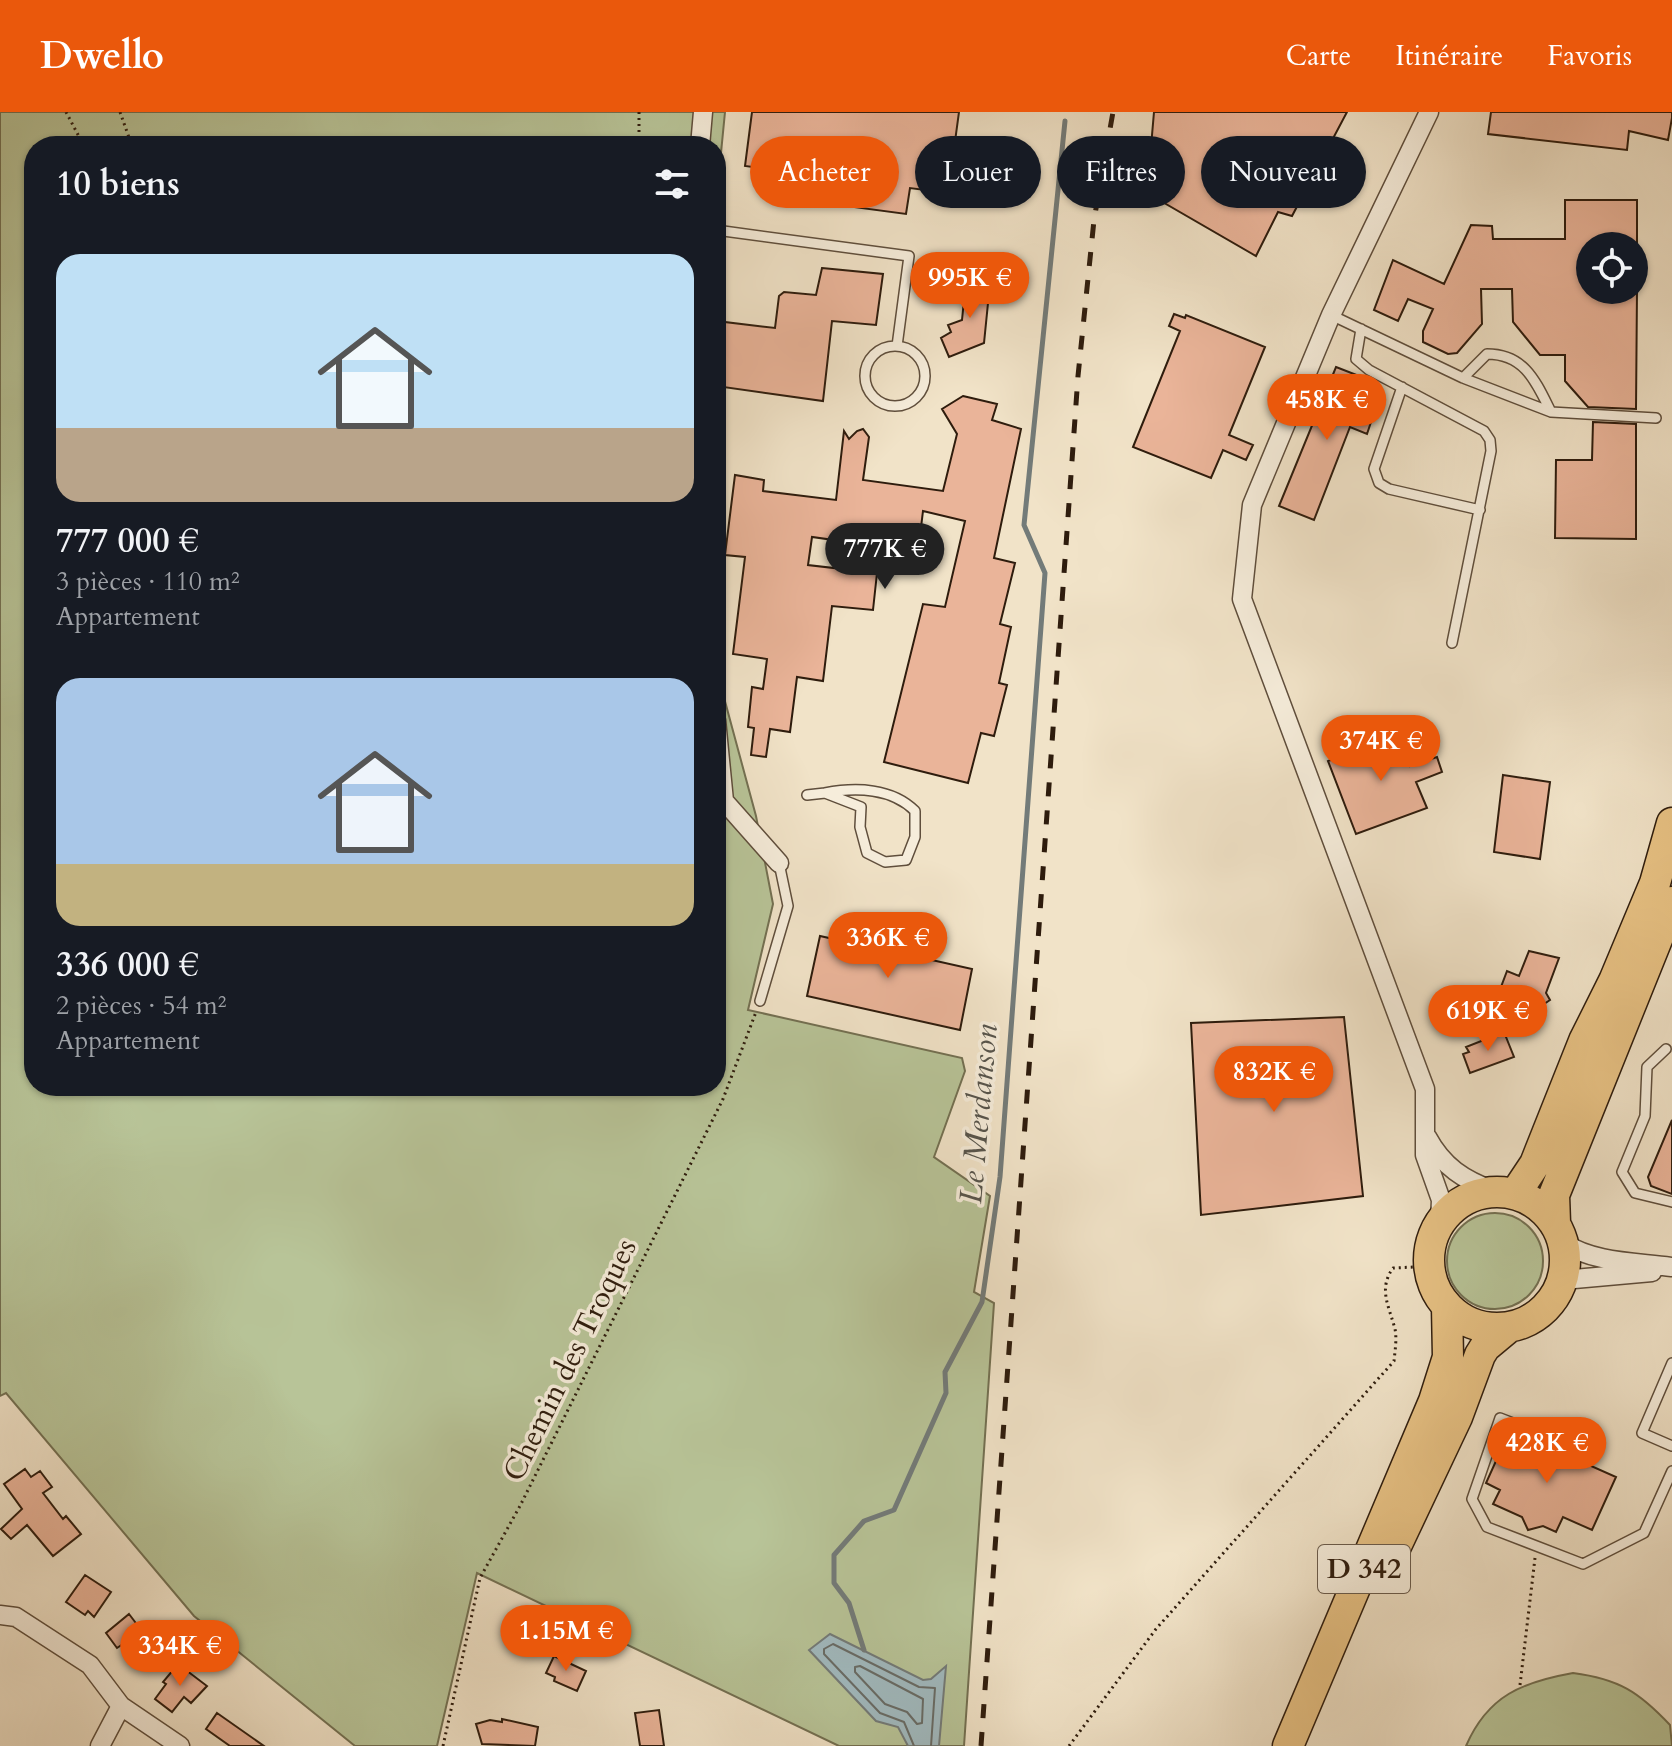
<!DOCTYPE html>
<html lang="fr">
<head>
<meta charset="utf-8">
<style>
	body { margin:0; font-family:Cardo,serif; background:#20242c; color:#f1f3f6; height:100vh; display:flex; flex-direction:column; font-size:30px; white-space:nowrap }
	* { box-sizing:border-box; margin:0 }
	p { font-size:26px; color:#9ea1a6 }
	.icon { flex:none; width:44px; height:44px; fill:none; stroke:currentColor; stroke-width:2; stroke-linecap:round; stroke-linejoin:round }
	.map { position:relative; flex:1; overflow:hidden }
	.side { position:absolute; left:24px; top:24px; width:702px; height:960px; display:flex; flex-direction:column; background:#171b24; border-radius:32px; box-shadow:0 2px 6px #0004 }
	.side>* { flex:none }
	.top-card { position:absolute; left:750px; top:24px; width:760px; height:72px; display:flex; gap:16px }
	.controls { position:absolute; left:1576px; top:120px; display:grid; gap:16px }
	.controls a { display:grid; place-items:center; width:72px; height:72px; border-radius:50%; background:#171b24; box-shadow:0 2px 6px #0004; font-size:40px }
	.price { position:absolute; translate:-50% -68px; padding:0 18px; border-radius:28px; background:#ea580c; color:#fff; font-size:26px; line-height:52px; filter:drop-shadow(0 2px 4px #0008) }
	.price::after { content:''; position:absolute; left:50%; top:48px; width:24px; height:18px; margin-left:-12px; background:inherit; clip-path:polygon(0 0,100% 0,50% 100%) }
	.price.active { background:#222; color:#fff }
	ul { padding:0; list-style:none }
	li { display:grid; align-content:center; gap:16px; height:424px; padding:0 32px }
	li span { display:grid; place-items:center; height:248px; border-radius:24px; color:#555 }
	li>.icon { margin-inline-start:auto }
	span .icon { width:144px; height:144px; fill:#fffc; stroke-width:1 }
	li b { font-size:34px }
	h2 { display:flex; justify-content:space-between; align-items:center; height:96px; padding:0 32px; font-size:34px }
	.chip { padding:0 28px; border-radius:36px; background:#171b24; box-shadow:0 2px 6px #0004; font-size:28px; line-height:72px }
	.chip.active { background:#ea580c; color:#fff }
	header { display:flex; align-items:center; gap:48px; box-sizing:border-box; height:112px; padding:0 40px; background:#ea580c; color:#fff }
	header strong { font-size:38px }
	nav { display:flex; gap:44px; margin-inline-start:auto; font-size:28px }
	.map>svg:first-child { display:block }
	.green { fill:#b8c498; stroke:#737052; stroke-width:2 }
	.water { fill:#a1bbc1; stroke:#737b79; stroke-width:2 }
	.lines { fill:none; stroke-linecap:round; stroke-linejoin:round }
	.shore { stroke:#686c67; stroke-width:2 }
	.stream { stroke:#737b79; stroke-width:5 }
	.building { fill:#eab499; stroke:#2e1c0d; stroke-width:2 }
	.lane-casing { stroke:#5f4e3c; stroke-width:12 }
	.street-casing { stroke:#5f4e3c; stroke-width:21 }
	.primary-casing { stroke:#2e1c0d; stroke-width:33 }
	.path { stroke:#2e1c0d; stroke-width:3; stroke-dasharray:2 4; stroke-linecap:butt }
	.lane { stroke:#f6eddb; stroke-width:9 }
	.street { stroke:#f6eddb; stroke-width:18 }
	.primary { stroke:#e8c284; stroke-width:30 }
	.rail { stroke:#2e1c0d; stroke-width:5; stroke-dasharray:14 14; stroke-linecap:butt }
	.labels { text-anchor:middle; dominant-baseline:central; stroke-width:7; stroke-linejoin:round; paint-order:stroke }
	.shield { fill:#f6eddb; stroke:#6a5b4b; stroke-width:2 }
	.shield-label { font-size:28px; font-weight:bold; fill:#2e1c0d }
	.street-label { font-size:30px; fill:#2e1c0d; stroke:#f6eddb }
	.water-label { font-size:32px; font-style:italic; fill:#56544c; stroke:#f6eddb }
</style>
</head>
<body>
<header>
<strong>Dwello</strong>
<nav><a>Carte</a><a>Itinéraire</a><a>Favoris</a></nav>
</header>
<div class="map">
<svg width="1672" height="1634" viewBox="0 0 1672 1634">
	<rect width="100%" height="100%" fill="#f1e3c8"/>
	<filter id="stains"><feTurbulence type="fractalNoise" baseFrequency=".0025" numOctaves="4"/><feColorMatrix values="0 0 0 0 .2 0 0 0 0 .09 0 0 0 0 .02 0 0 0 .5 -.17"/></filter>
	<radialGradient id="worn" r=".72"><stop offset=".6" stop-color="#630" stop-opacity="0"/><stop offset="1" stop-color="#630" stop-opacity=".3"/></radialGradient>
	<!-- green -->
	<path class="green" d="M0,0H725L716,92V34H34V974H716V556L756,704L773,792L748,898L962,946L965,959L934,1045L990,1084L974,1180L994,1191L964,1634H839L477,1461L437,1634H355L194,1504L6,1281L0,1284Z
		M1447 1149a48 48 0 1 1 96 0a48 48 0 1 1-96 0Z
		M1573,1561C1619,1567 1639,1580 1670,1613L1672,1634H1466C1488,1583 1523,1570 1573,1561Z"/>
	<!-- water -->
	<path class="water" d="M830,1522L923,1568L931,1567L946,1554L939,1634H908L898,1615L876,1609L809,1538Z"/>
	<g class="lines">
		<!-- shore -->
		<path class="shore" d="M860,1554L923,1587L922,1611L917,1612L907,1600L885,1592L855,1560V1555Z
			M914,1634L904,1610L880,1601L824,1542V1537L833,1532L919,1575L935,1576L931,1634"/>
		<!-- stream -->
		<path class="stream" d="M864,1538L849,1491L834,1471V1443L864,1409L894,1398L946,1281L945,1260L982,1190L1000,1065L1045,461L1024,413L1065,9"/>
	</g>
	<!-- building -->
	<path class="building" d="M752,0H959L948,81L910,76L906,102L801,88L804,62L745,54Z
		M1154,0H1347L1292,104L1278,100L1256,144L1147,81Z
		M1491,0H1672V6L1668,28L1629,19L1627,38L1488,22Z
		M1565,88H1637V134H1590V178H1637L1636,297L1588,295L1565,269V243H1540L1513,210L1512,177H1481L1482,212L1457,241L1448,242L1423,230V219L1433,197L1408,187L1398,209L1374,198L1393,148L1444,172L1471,113L1492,114L1493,127H1565Z
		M822,156L883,162L876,213L832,209L823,289L716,274V209L775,216L779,184L784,180L816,183Z
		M966,168L990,171L984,231L949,245L941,226L951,220L948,213L962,208Z
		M1174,202L1185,206L1186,203L1265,235L1229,323L1253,333L1246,348L1223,338L1211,366L1133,335L1180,219L1169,214Z
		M1336,255L1367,267L1358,290L1376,295L1367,322L1350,315L1314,408L1279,394Z
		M963,284L997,292L992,308L1021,317L994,446L1015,451L1000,512L1011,515L999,571L1007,573L994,624L981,621L968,671L884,650L923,492L945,495L965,409L923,399L918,440L812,425L808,453L877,461L873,498L832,494L823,569L797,565L790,620L770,617L766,645L751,643L754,616L748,615L752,575L763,577L767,547L733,542L745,445L725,443L735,363L764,368L763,379L836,388L844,319L849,327L857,319L863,317L869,325L863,368L943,379L957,322L942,297Z
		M1593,310L1636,312V427L1555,426L1556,348H1592Z
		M1397,623L1410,654L1437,645L1442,660L1416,670L1427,696L1356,722L1328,649Z
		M1503,663L1550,670L1540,747L1494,740Z
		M841,816L899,828L896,840L972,857L960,918L807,884L820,824L838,828Z
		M1529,839L1559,846L1546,881L1550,888L1538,896L1534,888L1501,875L1507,859L1519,864Z
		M1344,905L1363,1084L1201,1103L1191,911Z
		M1504,920L1514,945L1470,961L1463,942L1469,940L1466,935Z
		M1672,1008V1082L1651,1074L1648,1065Z
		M1510,1318L1616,1365L1592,1418L1563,1405L1556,1420L1543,1414L1528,1418L1522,1405L1493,1392L1500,1378L1486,1371Z
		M25,1357L31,1365L40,1359L52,1375L43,1381L63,1407L66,1404L81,1422L53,1444L27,1413L11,1427L1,1417L22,1397L4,1372Z
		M85,1463L111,1480L94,1505L88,1499L85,1503L66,1490Z
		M129,1502L148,1527L130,1541L123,1532L117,1536L106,1521Z
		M554,1544L586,1559L577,1579L554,1569L555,1565L546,1561Z
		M178,1552L207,1574L191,1591L184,1585L172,1600L155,1587L166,1572L163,1570Z
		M659,1598L664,1634H640L635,1601Z
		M217,1601L264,1634H230L206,1617Z
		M502,1607L538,1615L535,1634L482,1632L476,1612L490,1608L502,1610Z"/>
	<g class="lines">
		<!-- lane casing -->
		<g class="lane-casing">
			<path id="lane" d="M716,118L909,144L897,234
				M1331,203L1463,266L1551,300L1656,306
				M1361,217L1356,247L1369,258L1484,319L1490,328L1491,339L1452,531
				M865 264a30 30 0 1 1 60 0a30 30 0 1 1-60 0Z
				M1463,266L1487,242C1525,242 1536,270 1551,300
				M1402,275L1374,357L1379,371L1389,377L1480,398
				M807,683L825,681L861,695L860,715L867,741L885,750L906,748L915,725V699C892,676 856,675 825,681
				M760,889L788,794L779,751
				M1666,937L1647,955L1645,1004L1622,1060L1635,1081L1672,1090
				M1672,1251L1642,1321L1672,1334
				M1580,1337L1500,1306L1472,1387L1487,1415L1583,1452L1644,1421L1672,1359"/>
		</g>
		<!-- street casing -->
		<g class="street-casing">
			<path id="street" d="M1429,0L1331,203L1252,393L1242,487L1425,977V1043L1441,1088L1440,1109
				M700,34L703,0
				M716,608L724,689L779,751
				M1427,1025C1443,1055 1464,1068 1494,1079
				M1564,1131C1594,1151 1636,1150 1672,1155
				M1563,1168L1652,1160
				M0,1503L16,1505L90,1553L121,1594L180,1634
				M100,1634L121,1594"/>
		</g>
		<!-- primary casing -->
		<g class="primary-casing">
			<path id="primary" d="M1429 1148a68 68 0 1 1 136 0a68 68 0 1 1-136 0Z
				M1515,1082L1535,1052L1584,929L1614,869L1655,771L1672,711
				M1555,1111L1554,1083L1672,790
				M1396,1434L1457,1305L1480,1243L1485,1235L1509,1215
				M1288,1634L1434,1289L1448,1245L1447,1195"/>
		</g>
		<!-- path -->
		<path class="path" d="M66,0L84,34
			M120,0L132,34
			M639,0V34
			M1520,1573L1535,1446
			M443,1634L480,1466L520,1394L723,987L756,900
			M1069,1634L1156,1517L1394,1249C1395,1239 1397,1227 1395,1217C1389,1194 1378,1177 1393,1156L1414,1155L1428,1150"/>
		<!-- lane -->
		<use href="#lane" class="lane"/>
		<!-- street -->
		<use href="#street" class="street"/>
		<!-- primary -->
		<use href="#primary" class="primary"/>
		<!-- rail -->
		<path class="rail" d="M981,1634L1078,264L1094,108L1113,0"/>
	</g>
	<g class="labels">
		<!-- shield labels -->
		<rect class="shield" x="1318" y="1433" width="92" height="48" rx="6"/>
		<g class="shield-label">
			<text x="1364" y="1457">D 342</text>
		</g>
		<!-- street labels -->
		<g class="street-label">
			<text transform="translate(570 1248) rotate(-64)">Chemin des Troques</text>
		</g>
		<!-- water labels -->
		<g class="water-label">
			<text transform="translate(979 1002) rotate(-85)">Le Merdanson</text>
		</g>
	</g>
	<rect width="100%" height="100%" filter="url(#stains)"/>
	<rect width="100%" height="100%" fill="url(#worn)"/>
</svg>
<div class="controls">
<a><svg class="icon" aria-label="locate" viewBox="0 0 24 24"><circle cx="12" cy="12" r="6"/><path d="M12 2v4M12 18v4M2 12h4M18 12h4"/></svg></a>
</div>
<b class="price" style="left:970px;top:208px">995K €</b>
<b class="price" style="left:1327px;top:330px">458K €</b>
<b class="price active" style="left:885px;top:479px">777K €</b>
<b class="price" style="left:1381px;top:671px">374K €</b>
<b class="price" style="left:888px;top:868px">336K €</b>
<b class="price" style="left:1488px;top:941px">619K €</b>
<b class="price" style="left:1274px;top:1002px">832K €</b>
<b class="price" style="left:1547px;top:1373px">428K €</b>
<b class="price" style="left:566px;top:1561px">1.15M €</b>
<b class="price" style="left:180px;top:1576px">334K €</b>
<div class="top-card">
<a class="chip active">Acheter</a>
<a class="chip">Louer</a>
<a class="chip">Filtres</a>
<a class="chip">Nouveau</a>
</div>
<section class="side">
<h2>10 biens<svg class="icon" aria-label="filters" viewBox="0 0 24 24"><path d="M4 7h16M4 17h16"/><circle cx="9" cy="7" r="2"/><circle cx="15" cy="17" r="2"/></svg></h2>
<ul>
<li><span style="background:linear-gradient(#bfe0f5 70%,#b9a48a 0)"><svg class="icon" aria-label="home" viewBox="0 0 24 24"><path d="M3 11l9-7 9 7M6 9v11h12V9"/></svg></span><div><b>777 000 €</b><p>3 pièces · 110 m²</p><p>Appartement</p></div></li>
<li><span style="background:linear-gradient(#a9c7e8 75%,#c2b280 0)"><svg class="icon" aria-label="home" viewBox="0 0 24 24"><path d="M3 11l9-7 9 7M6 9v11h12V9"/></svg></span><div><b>336 000 €</b><p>2 pièces · 54 m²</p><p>Appartement</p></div></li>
</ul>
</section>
</div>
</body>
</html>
